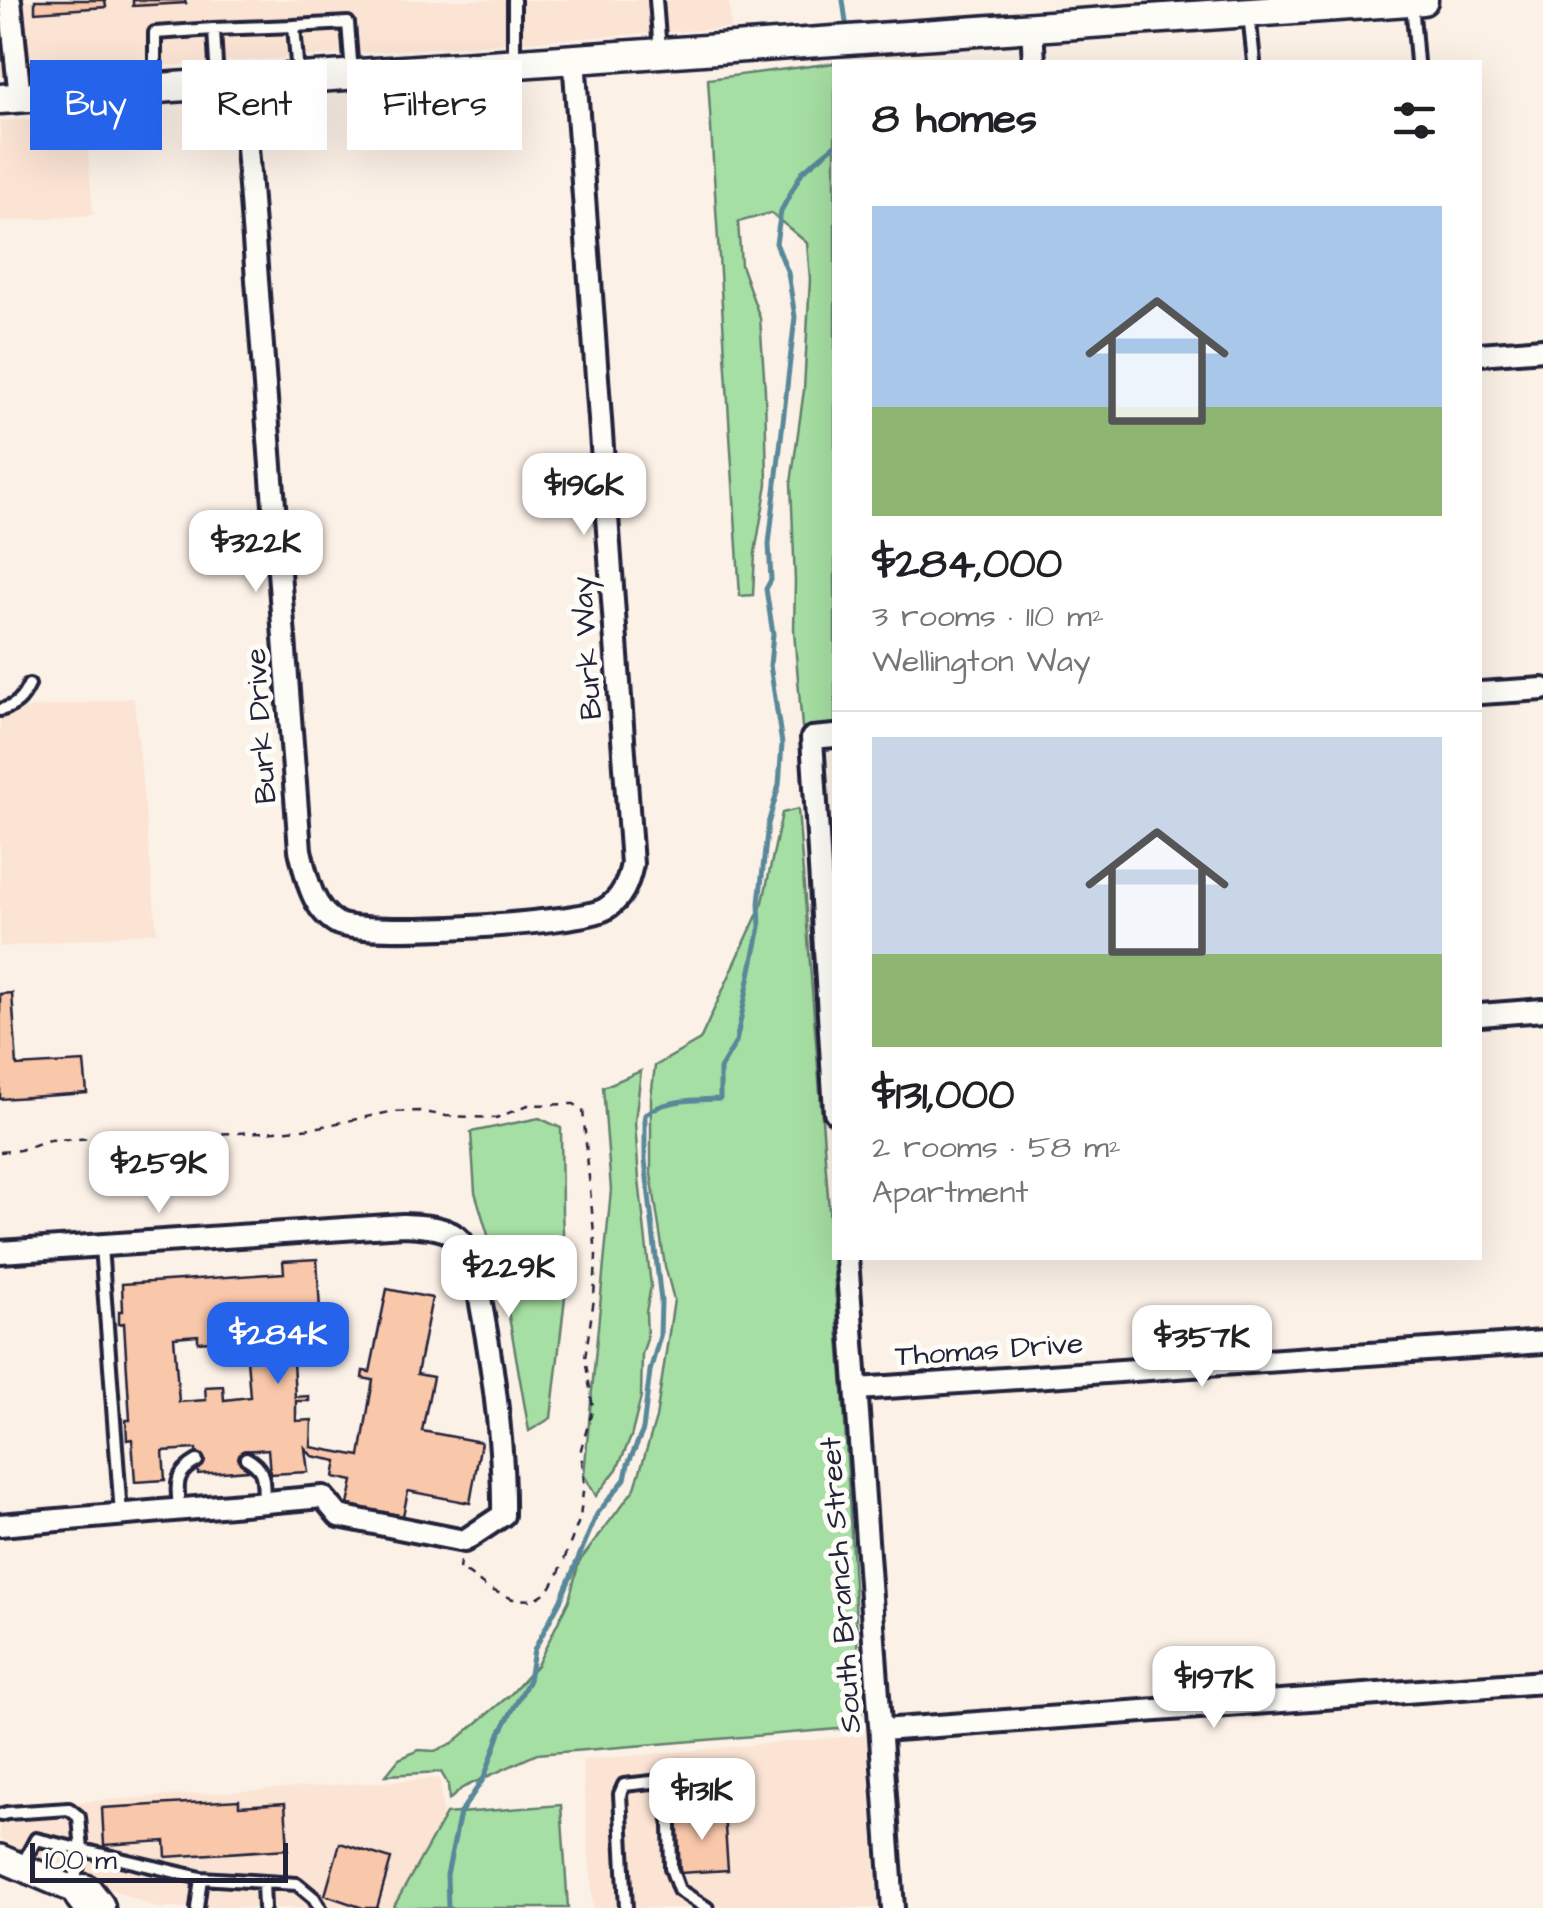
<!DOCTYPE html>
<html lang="en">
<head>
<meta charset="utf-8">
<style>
	body { margin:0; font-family:"Architects Daughter",sans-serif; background:#f2f2f2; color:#202124; height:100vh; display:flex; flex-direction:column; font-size:38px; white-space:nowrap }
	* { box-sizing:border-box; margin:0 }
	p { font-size:32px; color:#757577 }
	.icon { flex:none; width:55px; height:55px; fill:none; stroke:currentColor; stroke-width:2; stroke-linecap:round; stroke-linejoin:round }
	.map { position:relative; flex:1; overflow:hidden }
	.side { position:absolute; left:832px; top:60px; width:650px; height:1200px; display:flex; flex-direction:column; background:#fff; border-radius:0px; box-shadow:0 10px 40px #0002 }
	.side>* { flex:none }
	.top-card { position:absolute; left:30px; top:60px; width:652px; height:90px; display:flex; gap:20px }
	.scale { position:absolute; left:30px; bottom:25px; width:258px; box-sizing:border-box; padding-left:10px; border:5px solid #22223b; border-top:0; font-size:28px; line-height:35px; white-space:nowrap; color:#22223b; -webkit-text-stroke:8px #fdfcf7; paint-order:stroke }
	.price { position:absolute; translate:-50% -85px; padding:0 22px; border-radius:20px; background:#fff; color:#222; font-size:32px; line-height:65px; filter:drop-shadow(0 2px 5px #0008) }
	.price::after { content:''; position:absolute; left:50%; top:60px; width:30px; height:22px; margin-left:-15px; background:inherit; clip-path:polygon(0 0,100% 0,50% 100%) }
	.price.current { background:#2563eb; color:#fff }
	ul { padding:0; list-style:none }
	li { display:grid; align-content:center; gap:20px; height:530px; padding:0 40px }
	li+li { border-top:2px solid #e0e0e0 }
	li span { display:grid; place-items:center; height:310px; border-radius:0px; color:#555 }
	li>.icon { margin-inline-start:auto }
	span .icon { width:180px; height:180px; fill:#fffc; stroke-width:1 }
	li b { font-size:42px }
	h2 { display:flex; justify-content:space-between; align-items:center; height:120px; padding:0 40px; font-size:42px }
	.pill { padding:0 35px; border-radius:0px; background:#fff; box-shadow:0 10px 40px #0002; font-size:35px; line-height:90px }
	.pill.current { background:#2563eb; color:#fff }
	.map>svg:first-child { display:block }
	.built { fill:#fbe4d4 }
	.green { fill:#a6dfa3; stroke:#64806f; stroke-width:2.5 }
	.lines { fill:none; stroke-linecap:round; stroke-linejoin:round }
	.stream { stroke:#588899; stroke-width:5 }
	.building { fill:#f9c7a9; stroke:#22223b; stroke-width:2.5; fill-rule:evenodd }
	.service-casing { stroke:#22223b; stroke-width:18 }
	.minor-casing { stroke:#22223b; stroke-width:28 }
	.tertiary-casing { stroke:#22223b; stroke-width:32 }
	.secondary-casing { stroke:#22223b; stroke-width:35 }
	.motorway-casing { stroke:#22223b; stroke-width:45 }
	.path { stroke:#22223b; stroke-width:2.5; stroke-dasharray:8 8; stroke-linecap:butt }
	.service { stroke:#fdfcf7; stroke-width:10 }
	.minor { stroke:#fdfcf7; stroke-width:20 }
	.tertiary { stroke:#fdfcf7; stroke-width:25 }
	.secondary { stroke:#fdfcf7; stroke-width:28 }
	.motorway { stroke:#fdfcf7; stroke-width:38 }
	.labels { text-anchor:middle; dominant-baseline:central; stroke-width:10; stroke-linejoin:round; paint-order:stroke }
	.street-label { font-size:30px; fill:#22223b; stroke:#fdfcf7 }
</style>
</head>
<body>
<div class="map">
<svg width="1543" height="1908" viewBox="0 0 1543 1908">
	<rect width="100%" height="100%" fill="#fcf1e7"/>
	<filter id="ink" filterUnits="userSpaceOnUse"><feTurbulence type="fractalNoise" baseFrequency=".01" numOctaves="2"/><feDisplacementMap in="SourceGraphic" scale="20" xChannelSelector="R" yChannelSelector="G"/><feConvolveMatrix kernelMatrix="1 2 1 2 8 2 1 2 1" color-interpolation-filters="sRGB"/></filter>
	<g filter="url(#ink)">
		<!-- built -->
		<path class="built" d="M0,0H729L731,28L0,77Z
			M85,115L93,215L0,222V121Z
			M134,698L157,932L0,947V711Z
			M866,1735L878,1908H593L582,1760Z
			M440,1778L443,1824L392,1908H157L93,1882L0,1839V1807Z"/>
		<!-- green -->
		<path class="green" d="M835,63V724L821,728L802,727L794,631L795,581L791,483L804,390L810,279L807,243L771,213L738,222L741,265L760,318L765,390L767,484L755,553L753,595L740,596L708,79Z
			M798,809L843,1390L862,1727L537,1754L462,1788L449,1800L448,1784L441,1772L386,1775L399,1759L419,1750L435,1751L453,1743L511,1694L537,1665L569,1600L579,1562L635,1488L656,1418L674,1300L665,1266L651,1174V1097L655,1066L700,1040L763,902L782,813Z
			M641,1071L635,1122L639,1180L651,1286L646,1312L647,1339L642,1354L641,1397L631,1437L617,1469L596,1496L584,1475L611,1190L603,1087Z
			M539,1118L561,1128L562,1212L566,1289L551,1418L529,1431L504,1288L475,1192L471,1132Z
			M561,1805L568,1908H393L446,1814Z"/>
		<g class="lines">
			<!-- stream -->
			<path class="stream" d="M843,0L847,30
				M448,1908L447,1875L460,1813L484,1778L500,1733L529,1680L534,1650L562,1597L597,1514L625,1479L628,1464L643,1430L650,1371L660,1336L661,1301L645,1160V1115C663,1099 697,1100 720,1099V1069L736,1042L760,927L759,903L768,824L779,785L782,744L770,665L773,634L766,589L771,580L769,544L795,317L788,273L776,243L781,211L802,172L835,145"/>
		</g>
		<!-- building -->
		<path class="building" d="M35,0H105L106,7L35,12Z
			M133,0H185L186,3L133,6Z
			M12,993L17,1066L84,1062L87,1093L0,1099V994Z
			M317,1259L320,1310L291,1312L294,1360H299V1362H293L295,1397L309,1396V1401H296V1421L312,1420L311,1447L360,1456L373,1380L362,1378L363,1371L370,1372L387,1289L432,1298L417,1374L433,1377L422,1431L481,1442L470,1503L408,1491L403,1516L348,1505L353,1481L334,1477L337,1461L312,1456L305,1448L308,1472L270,1474L268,1449L245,1451L247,1470L198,1474L196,1449L163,1451L165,1480L135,1482L132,1439L127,1440L126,1420H130L124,1323L119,1324V1311H123L122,1284L284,1273L283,1261ZM245,1332L250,1397L224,1400L223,1386L205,1387L206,1400L179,1402L174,1337L198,1335V1342L223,1340L222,1333Z
			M239,1800V1806L285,1803L288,1849L166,1857L165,1841L104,1845L102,1808Z
			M724,1813L728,1870L680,1873L677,1815Z
			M340,1843L391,1859L377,1908H363L325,1895Z"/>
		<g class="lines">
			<!-- service casing -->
			<g class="service-casing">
				<path id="service" d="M514,0V61
					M656,0L660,51
					M1412,2L1417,62
					M1249,13L1254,62
					M294,26L348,23L352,73
					M214,29L294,26L298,75
					M155,88V33L214,29L217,82
					M0,710C16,706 22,700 29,685
					M101,1246L121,1514
					M246,1458C266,1469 263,1480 264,1501
					M179,1508C177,1484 174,1474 197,1461
					M0,1815L7,1813L69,1809L79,1817L82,1851L72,1888
					M22,1865L36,1839L201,1878L297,1884L314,1898L320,1908
					M263,1882L264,1908
					M197,1908L201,1878
					M626,1908L620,1794L624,1785L661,1781L669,1785L671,1868L679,1890L707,1908"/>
			</g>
			<!-- minor casing -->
			<g class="minor-casing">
				<path id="minor" d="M10,0L20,98
					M1032,27L1034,62
					M242,81L300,850C306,876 312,909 337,923C361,937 580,924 605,909C622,899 628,883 632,864L574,58
					M1480,354L1543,349
					M1480,693L1543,689
					M835,736L812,738L835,1112
					M1480,1015L1543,1010
					M0,1252L403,1225C421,1226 448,1226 461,1241C477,1262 478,1290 483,1315C495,1381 504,1447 503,1515L464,1541L339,1516L323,1497L0,1525
					M847,1258L893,1908
					M858,1389L1543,1342
					M882,1730L1543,1682"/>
			</g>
			<!-- tertiary casing -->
			<g class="tertiary-casing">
				<path id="tertiary" d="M0,1858L84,1894"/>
			</g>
			<!-- secondary casing -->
			<g class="secondary-casing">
				<path id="secondary" d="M0,99L1423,0"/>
			</g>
			<!-- motorway casing -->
			<g class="motorway-casing">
				<path id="motorway" d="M84,1894L95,1908"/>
			</g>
			<!-- path -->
			<path class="path" d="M0,1152L20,1150L49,1140L262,1132L314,1128L390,1112L419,1111L446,1116L496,1118L528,1105L574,1104L583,1110L596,1256L594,1299L585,1358L593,1408L581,1449L584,1483L580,1518L559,1573L549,1590L534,1600L513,1599L487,1588L469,1574L459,1570L460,1561"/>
			<!-- service -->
			<use href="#service" class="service"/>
			<!-- minor -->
			<use href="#minor" class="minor"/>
			<!-- tertiary -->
			<use href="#tertiary" class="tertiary"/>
			<!-- secondary -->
			<use href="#secondary" class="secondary"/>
			<!-- motorway -->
			<use href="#motorway" class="motorway"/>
		</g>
	</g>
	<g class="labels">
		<!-- street labels -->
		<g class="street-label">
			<text transform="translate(587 648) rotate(-94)">Burk Way</text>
			<text transform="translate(261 726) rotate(-94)">Burk Drive</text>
			<text transform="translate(989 1350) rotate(-4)">Thomas Drive</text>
			<text transform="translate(841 1585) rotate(-94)">South Branch Street</text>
		</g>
	</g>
</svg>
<div class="scale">100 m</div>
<b class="price" style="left:584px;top:538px">$196K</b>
<b class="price" style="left:256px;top:595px">$322K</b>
<b class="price" style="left:159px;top:1216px">$259K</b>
<b class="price" style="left:509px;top:1320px">$229K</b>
<b class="price current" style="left:278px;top:1387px">$284K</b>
<b class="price" style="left:1202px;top:1390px">$357K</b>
<b class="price" style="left:1214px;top:1731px">$197K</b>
<b class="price" style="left:702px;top:1843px">$131K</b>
<div class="top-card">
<a class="pill current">Buy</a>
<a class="pill">Rent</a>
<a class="pill">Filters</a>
</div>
<section class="side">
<h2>8 homes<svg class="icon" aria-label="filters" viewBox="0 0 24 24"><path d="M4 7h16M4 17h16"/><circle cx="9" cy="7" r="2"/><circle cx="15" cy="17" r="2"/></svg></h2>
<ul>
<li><span style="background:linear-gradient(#a9c7e8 65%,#8fb573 0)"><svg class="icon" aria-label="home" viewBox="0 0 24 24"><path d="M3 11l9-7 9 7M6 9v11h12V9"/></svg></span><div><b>$284,000</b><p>3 rooms · 110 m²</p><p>Wellington Way</p></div></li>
<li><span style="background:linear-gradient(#c9d6e8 70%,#8fb573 0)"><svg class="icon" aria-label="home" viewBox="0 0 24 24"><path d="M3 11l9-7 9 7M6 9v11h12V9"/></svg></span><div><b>$131,000</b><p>2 rooms · 58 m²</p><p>Apartment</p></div></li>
</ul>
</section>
</div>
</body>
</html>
